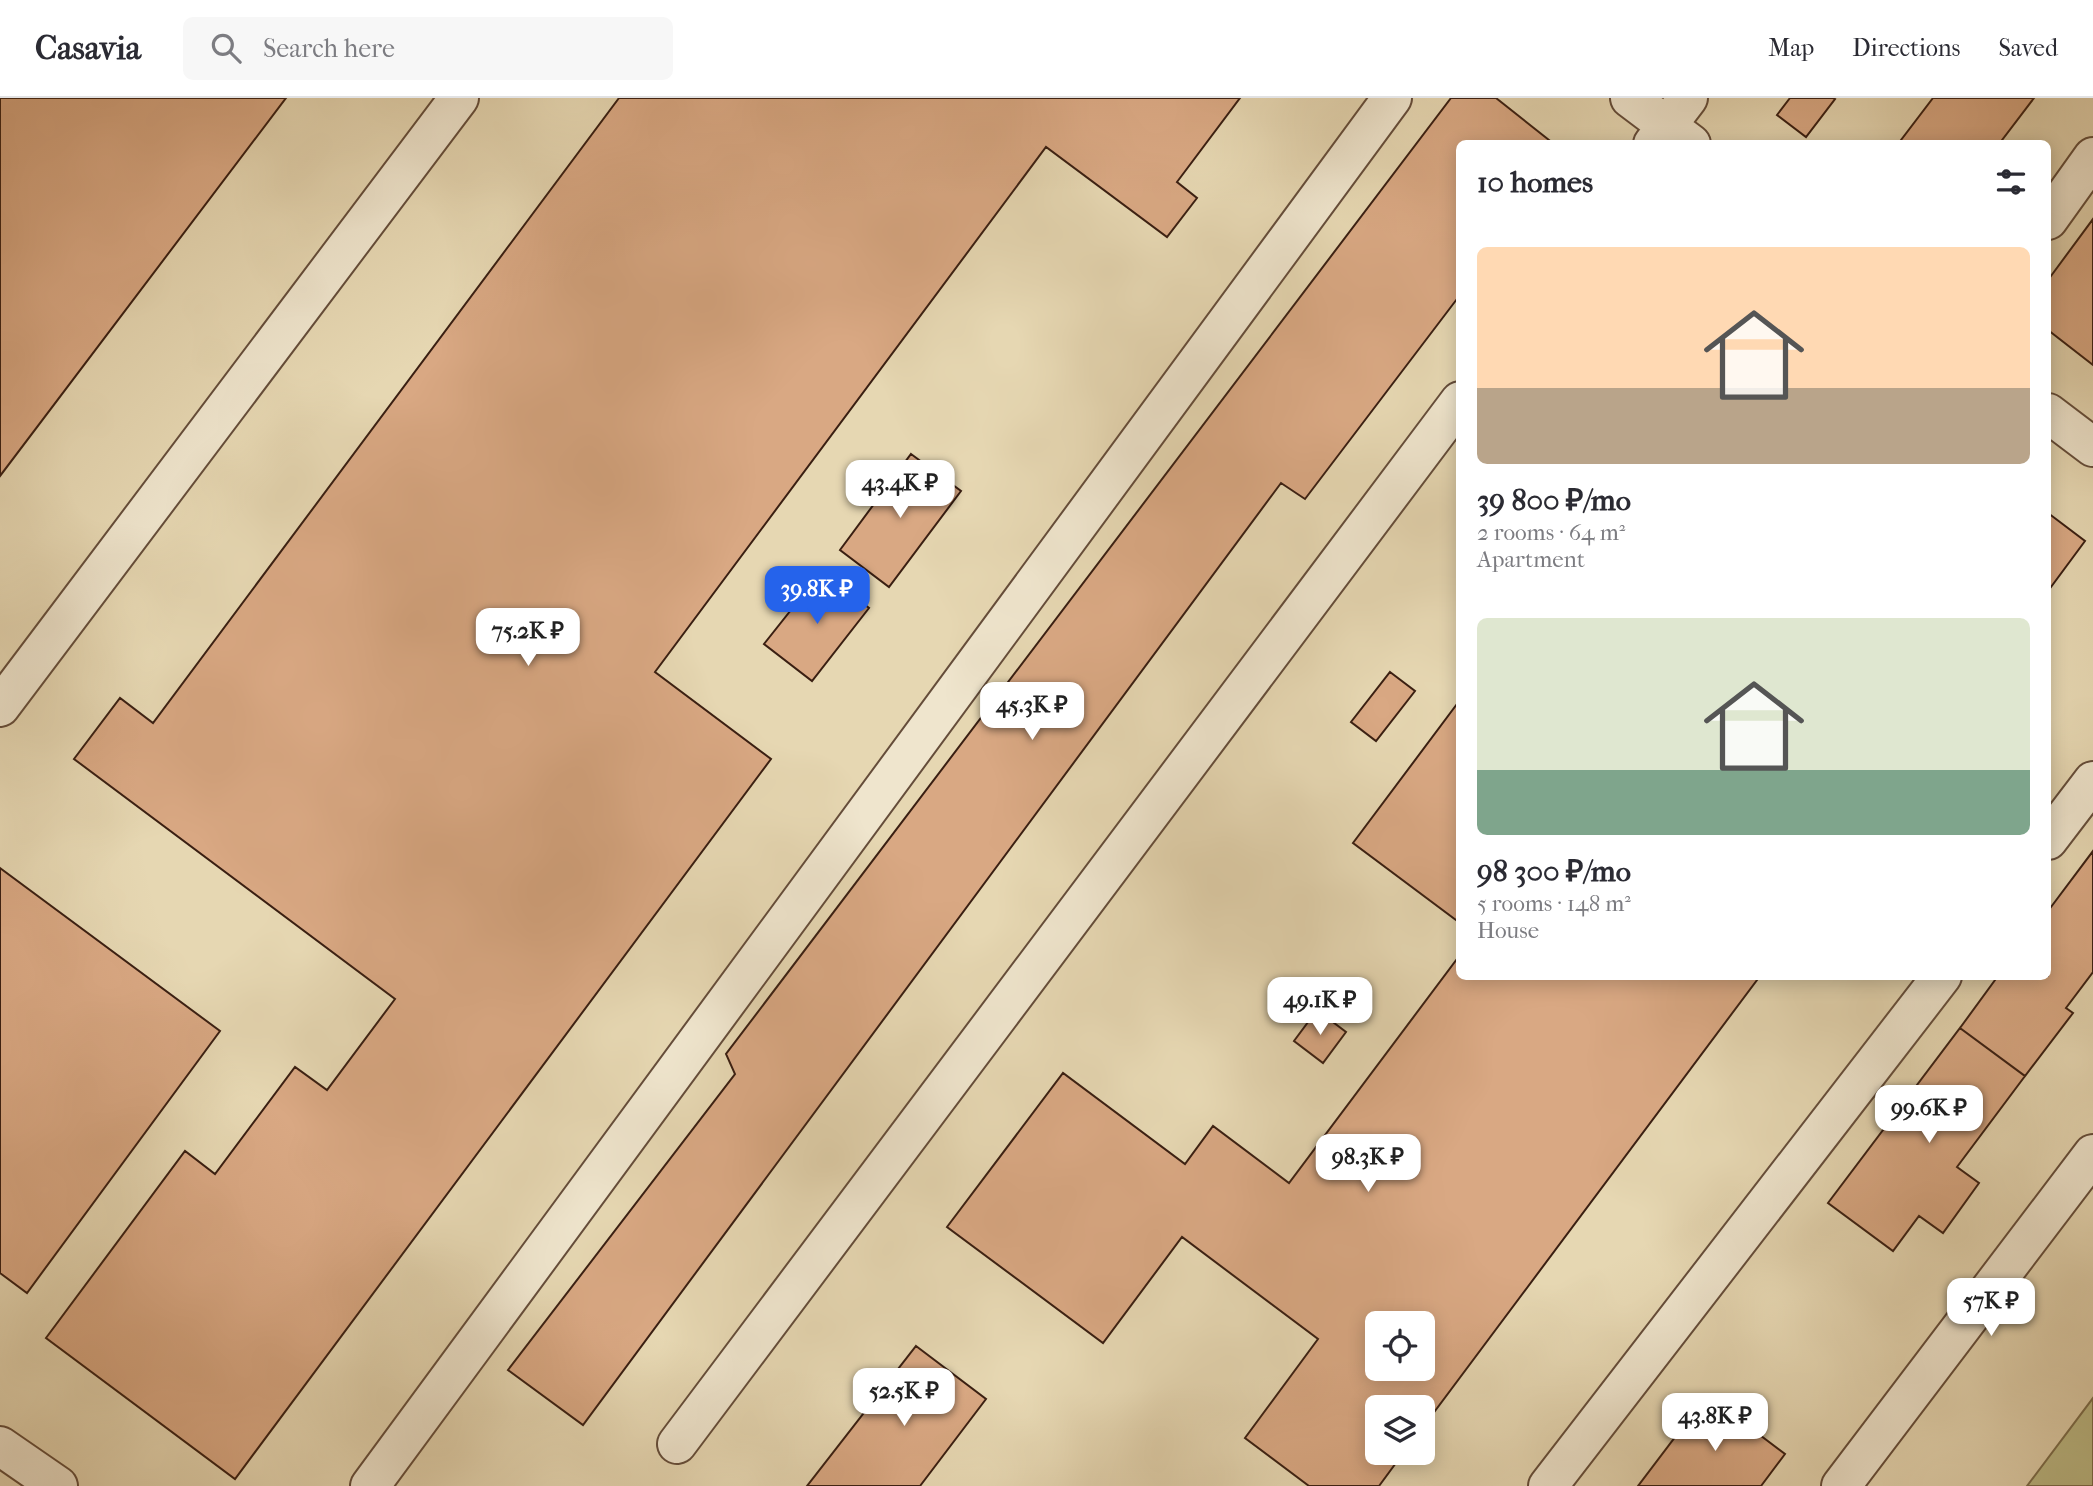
<!DOCTYPE html>
<html lang="en">
<head>
<meta charset="utf-8">
<style>
	body { margin:0; font-family:"IM FELL French Canon",serif; background:#f7f7f7; color:#2b2b33; height:100vh; display:flex; flex-direction:column; font-size:26px; white-space:nowrap }
	* { box-sizing:border-box; margin:0 }
	p { font-size:23px; color:#7c7c81 }
	.icon { flex:none; width:38px; height:38px; fill:none; stroke:currentColor; stroke-width:2; stroke-linecap:round; stroke-linejoin:round }
	.map { position:relative; flex:1; overflow:hidden }
	.side { position:absolute; left:1456px; top:42px; width:595px; height:840px; display:flex; flex-direction:column; background:#fff; border-radius:10px; box-shadow:0 4px 18px #0003 }
	.side>* { flex:none }
	.fabs { position:absolute; left:1365px; top:1213px; display:grid; gap:14px }
	.fabs a { display:grid; place-items:center; width:70px; height:70px; border-radius:10px; background:#fff; box-shadow:0 4px 18px #0003; font-size:35px }
	.price { position:absolute; translate:-50% -60px; padding:0 16px; border-radius:14px; background:#fff; color:#222; font-size:23px; line-height:46px; filter:drop-shadow(0 2px 4px #0008) }
	.price::after { content:''; position:absolute; left:50%; top:42px; width:21px; height:16px; margin-left:-10px; background:inherit; clip-path:polygon(0 0,100% 0,50% 100%) }
	.price.current { background:#2563eb; color:#fff }
	ul { padding:0; list-style:none }
	li { display:grid; align-content:center; gap:14px; height:371px; padding:0 21px }
	li span { display:grid; place-items:center; height:217px; border-radius:10px; color:#555 }
	li>.icon { margin-inline-start:auto }
	span .icon { width:126px; height:126px; fill:#fffc; stroke-width:1 }
	li b { font-size:30px }
	h2 { display:flex; justify-content:space-between; align-items:center; height:84px; padding:0 21px; font-size:30px }
	header { display:flex; align-items:center; gap:42px; box-sizing:border-box; height:98px; padding:0 35px; background:#fff; border-bottom:2px solid #e1e1e2 }
	header strong { font-size:33px }
	nav { display:flex; gap:38px; margin-inline-start:auto; font-size:24px }
	.search { width:490px; height:63px; background:#f7f7f7; display:flex; align-items:center; gap:18px; box-sizing:border-box; padding:0 24px; border-radius:10px; color:#7c7c81; font-size:26px }
	.map>svg:first-child { display:block }
	.green { fill:#bdbc87; stroke:#7c6e4c; stroke-width:2 }
	.building { fill:#d9a883; stroke:#3a1f12; stroke-width:2; fill-rule:evenodd }
	.lines { fill:none; stroke-linecap:round; stroke-linejoin:round }
	.minor-casing { stroke:#654d3a; stroke-width:42 }
	.minor { stroke:#efe5cd; stroke-width:38 }
</style>
</head>
<body>
<header>
<strong>Casavia</strong>
<div class="search"><svg class="icon" aria-label="search" viewBox="0 0 24 24"><circle cx="10" cy="10" r="6"/><path d="M15 15l6 6"/></svg>Search here</div>
<nav><a>Map</a><a>Directions</a><a>Saved</a></nav>
</header>
<div class="map">
<svg width="2093" height="1388" viewBox="0 0 2093 1388">
	<rect width="100%" height="100%" fill="#e6d7b2"/>
	<filter id="stains"><feTurbulence type="fractalNoise" baseFrequency=".00286" numOctaves="4"/><feColorMatrix values="0 0 0 0 .2 0 0 0 0 .09 0 0 0 0 .02 0 0 0 .5 -.17"/></filter>
	<radialGradient id="worn" r=".72"><stop offset=".6" stop-color="#630" stop-opacity="0"/><stop offset="1" stop-color="#630" stop-opacity=".3"/></radialGradient>
	<!-- green -->
	<path class="green" d="M2093,1300V1388H2027Z"/>
	<!-- building -->
	<path class="building" d="M0,0H286L0,378Z
		M619,0H1240L1177,84L1197,100L1167,139L1046,49L655,574L771,661L235,1381L46,1240L185,1053L215,1076L295,969L327,992L395,901L74,661L120,600L153,625Z
		M1451,0H1496L1554,46H1460V197L1305,401L1281,385L583,1327L508,1272L735,976L726,956Z
		M1790,0H1833L1835,1L1806,39L1777,17Z
		M1933,0H2034L1999,46H1898Z
		M2093,121V267L2048,232V182Z
		M911,356L961,393L889,489L840,452Z
		M2048,415L2085,443L2048,493Z
		M822,473L869,510L812,583L764,546Z
		M1390,574L1415,593L1376,643L1351,624Z
		M1460,602V825L1353,745Z
		M2093,753V874L2066,910L2073,915L2025,978L1960,930L1998,878H2048V813Z
		M0,770L220,933L27,1195L0,1175Z
		M1460,857V878H1760L1423,1329V1309H1377V1354H1404L1379,1388H1309L1245,1340L1318,1241L1182,1139L1103,1245L947,1129L1063,975L1185,1066L1213,1028L1289,1085ZM1377,1225H1423V1270H1377Z
		M1317,912L1346,934L1323,965L1294,943Z
		M1960,930L2025,978L1957,1069L1979,1085L1943,1135L1919,1118L1893,1153L1828,1105Z
		M916,1248L986,1301L920,1388H807Z
		M1707,1297L1785,1356L1761,1388H1638Z"/>
	<g class="lines">
		<!-- minor casing -->
		<g class="minor-casing">
			<path id="minor" d="M1630,0L1691,46
				M1653,46L1688,0
				M2048,122L2093,59
				M2048,315L2093,349
				M0,609L459,0
				M2048,742L2093,683
				M677,1346L1460,303
				M0,1348L58,1388
				M370,1388L1392,0
				M1548,1388L1942,878
				M1841,1388L2093,1056"/>
		</g>
		<!-- minor -->
		<use href="#minor" class="minor"/>
	</g>
	<rect width="100%" height="100%" filter="url(#stains)"/>
	<rect width="100%" height="100%" fill="url(#worn)"/>
</svg>
<div class="fabs">
<a><svg class="icon" aria-label="locate" viewBox="0 0 24 24"><circle cx="12" cy="12" r="6"/><path d="M12 2v4M12 18v4M2 12h4M18 12h4"/></svg></a>
<a><svg class="icon" aria-label="layers" viewBox="0 0 24 24"><path d="M12 4l9 5-9 5-9-5zM3 14l9 5 9-5"/></svg></a>
</div>
<b class="price" style="left:900px;top:422px">43.4K ₽</b>
<b class="price current" style="left:817px;top:528px">39.8K ₽</b>
<b class="price" style="left:528px;top:570px">75.2K ₽</b>
<b class="price" style="left:1032px;top:644px">45.3K ₽</b>
<b class="price" style="left:1320px;top:939px">49.1K ₽</b>
<b class="price" style="left:1929px;top:1047px">99.6K ₽</b>
<b class="price" style="left:1368px;top:1096px">98.3K ₽</b>
<b class="price" style="left:1991px;top:1240px">57K ₽</b>
<b class="price" style="left:904px;top:1330px">52.5K ₽</b>
<b class="price" style="left:1715px;top:1355px">43.8K ₽</b>
<section class="side">
<h2>10 homes<svg class="icon" aria-label="filters" viewBox="0 0 24 24"><path d="M4 7h16M4 17h16"/><circle cx="9" cy="7" r="2"/><circle cx="15" cy="17" r="2"/></svg></h2>
<ul>
<li><span style="background:linear-gradient(#ffd9b3 65%,#b9a48a 0)"><svg class="icon" aria-label="home" viewBox="0 0 24 24"><path d="M3 11l9-7 9 7M6 9v11h12V9"/></svg></span><div><b>39 800 ₽/mo</b><p>2 rooms · 64 m²</p><p>Apartment</p></div></li>
<li><span style="background:linear-gradient(#dfe7d0 70%,#7fa58c 0)"><svg class="icon" aria-label="home" viewBox="0 0 24 24"><path d="M3 11l9-7 9 7M6 9v11h12V9"/></svg></span><div><b>98 300 ₽/mo</b><p>5 rooms · 148 m²</p><p>House</p></div></li>
</ul>
</section>
</div>
</body>
</html>
